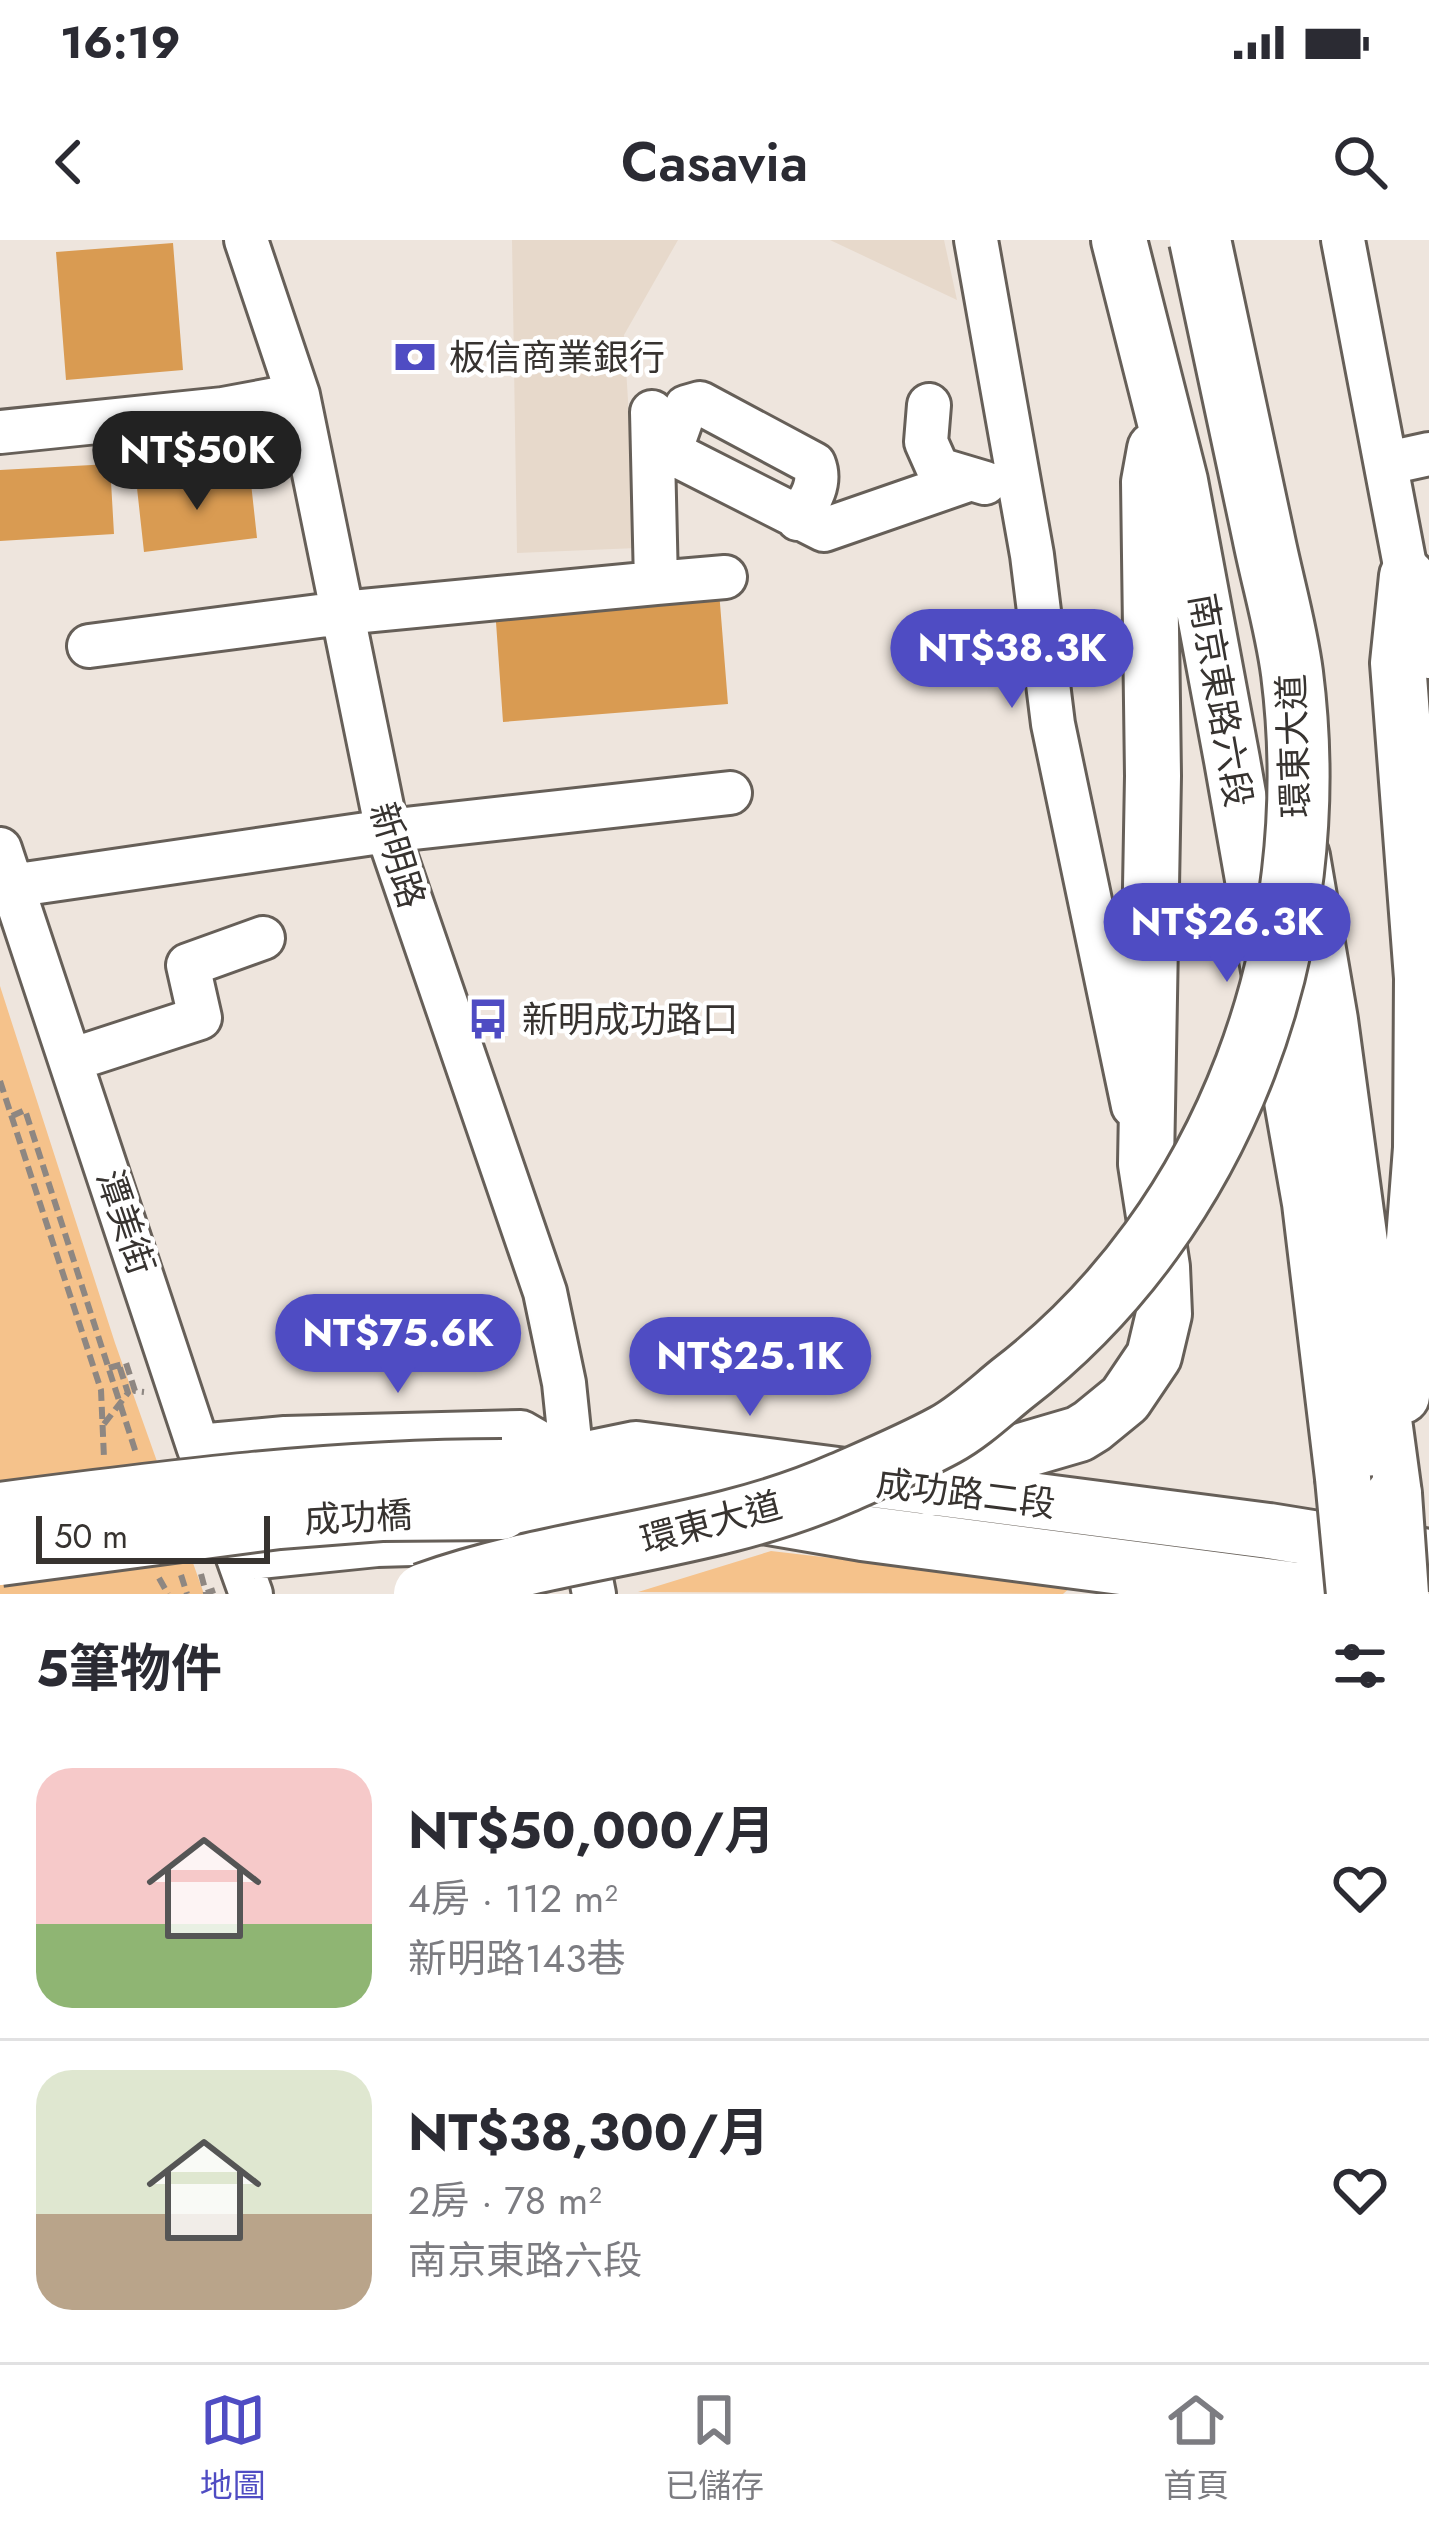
<!DOCTYPE html>
<html lang="zh-TW">
<head>
<meta charset="utf-8">
<style>
	body { margin:0; font-family:Jost,"Noto Sans TC",sans-serif; background:#f7f7f7; color:#2b2b33; height:100vh; display:flex; flex-direction:column; font-size:45px; white-space:nowrap }
	* { box-sizing:border-box; margin:0 }
	p { font-size:39px; color:#7c7c81 }
	.icon { flex:none; width:66px; height:66px; fill:none; stroke:currentColor; stroke-width:2; stroke-linecap:round; stroke-linejoin:round }
	.map { position:relative; height:1354px; overflow:hidden }
	.sheet { display:flex; flex-direction:column; background:#fff; flex:1 }
	.sheet>* { flex:none }
	.scale { position:absolute; left:36px; bottom:30px; width:234px; box-sizing:border-box; padding-left:12px; border:6px solid #373330; border-top:0; font-size:33px; line-height:42px; white-space:nowrap; color:#373330; -webkit-text-stroke:9px #fff; paint-order:stroke }
	.price { position:absolute; translate:-50% -102px; padding:0 27px; border-radius:42px; background:#4f4cc3; color:#fff; font-size:39px; line-height:78px; filter:drop-shadow(0 3px 6px #0008) }
	.price::after { content:''; position:absolute; left:50%; top:72px; width:36px; height:27px; margin-left:-18px; background:inherit; clip-path:polygon(0 0,100% 0,50% 100%) }
	.price.active { background:#222; color:#fff }
	ul { padding:0; list-style:none }
	li { display:flex; align-items:center; gap:36px; height:300px; padding:0 36px }
	li+li { border-top:3px solid #e1e1e2 }
	li span { display:grid; place-items:center; flex:none; width:336px; height:240px; border-radius:36px; color:#555 }
	li>.icon { margin-inline-start:auto }
	span .icon { width:144px; height:144px; fill:#fffc; stroke-width:1 }
	li b { font-size:51px }
	h2 { display:flex; justify-content:space-between; align-items:center; height:144px; padding:0 36px; font-size:51px }
	.status { display:flex; justify-content:space-between; align-items:center; height:84px; padding:0 60px; background:#fff; direction:ltr }
	.status svg { height:33px; fill:currentColor }
	header { display:flex; justify-content:space-between; align-items:center; height:156px; padding:0 36px; background:#fff; font-size:54px; font-weight:600 }
	.menu { display:flex; justify-content:space-around; align-items:center; height:168px; border-top:3px solid #e1e1e2; background:#fff; font-size:33px; color:#7c7c81 }
	.menu a { display:grid; justify-items:center; gap:6px }
	.menu .active { color:#4f4cc3 }
	.map>svg:first-child { display:block }
	.built { fill:#e7d9cb }
	.green { fill:#f5c28b }
	.building { fill:#d99b52 }
	.lines { fill:none; stroke-linecap:round; stroke-linejoin:round }
	.minor-casing { stroke:#665f58; stroke-width:48 }
	.major-casing { stroke:#665f58; stroke-width:60 }
	.path { stroke:#8e8782; stroke-width:6; stroke-dasharray:12 6; stroke-linecap:butt }
	.minor { stroke:#fff; stroke-width:42 }
	.major { stroke:#fff; stroke-width:54 }
	.major-bridge-casing { stroke:#665f58; stroke-width:60; stroke-linecap:butt }
	.highway-bridge-casing { stroke:#665f58; stroke-width:66; stroke-linecap:butt }
	.path-bridge { stroke:#8e8782; stroke-width:6; stroke-dasharray:12 6; stroke-linecap:butt }
	.major-bridge { stroke:#fff; stroke-width:54 }
	.highway-bridge { stroke:#fff; stroke-width:60 }
	.labels { text-anchor:middle; dominant-baseline:central; stroke-width:9; stroke-linejoin:round; paint-order:stroke }
	.poi-label { font-size:36px; fill:#373330; stroke:#fff; text-anchor:start }
	.street-label { font-size:36px; fill:#373330; stroke:#fff }
</style>
</head>
<body>
<div class="status"><b>16:19</b><svg viewBox="0 0 49 12"><path d="M0 12V9h3v3zM5 12V6h3v6zM10 12V3h3v9zM15 12V0h3v12zM26 1h20v11H26zM47 4h2v5h-2z"/></svg></div>
<header><svg class="icon" aria-label="back" viewBox="0 0 24 24"><path d="M15 5l-7 7 7 7"/></svg>Casavia<svg class="icon" aria-label="search" viewBox="0 0 24 24"><circle cx="10" cy="10" r="6"/><path d="M15 15l6 6"/></svg></header>
<div class="map">
<svg width="1429" height="1354" viewBox="0 0 1429 1354">
	<rect width="100%" height="100%" fill="#eee5dd"/>
	<!-- built -->
	<path class="built" d="M512,0H678L624,95L637,308L517,313Z
		M830,0H944L957,60Z"/>
	<!-- green -->
	<path class="green" d="M0,746L115,1103L204,1354H0Z
		M771,1311L1072,1346L1063,1354L638,1352Z"/>
	<!-- building -->
	<path class="building" d="M173,3L183,130L66,140L56,12Z
		M110,224L114,294L0,301V230Z
		M250,234L257,298L144,312L137,248Z
		M719,351L728,464L503,482L495,368Z"/>
	<g class="lines">
		<!-- minor casing -->
		<g class="minor-casing">
			<path id="minor" d="M246,0L298,155L387,591L545,1052L564,1143L577,1268L594,1354
				M976,0L1032,315L1053,484L1133,866
				M1343,0L1407,336L1429,417
				M929,165L926,202L938,229L985,243
				M0,192L223,169L298,155
				M1388,223L1429,214
				M798,279C809,262 822,244 814,224L700,163L686,167L670,212L824,290L971,239
				M656,343L725,337
				M89,406L342,373L656,343L652,172
				M0,609L198,1206L251,1354
				M11,646L387,591L730,553
				M71,820L200,778L188,725L263,698
				M198,1206L285,1198L521,1192L573,1222
				M241,1319L377,1305L518,1301L549,1283"/>
		</g>
		<!-- major casing -->
		<g class="major-casing">
			<path id="major" d="M1119,0L1180,241L1232,520L1310,963L1343,1238
				M1302,616L1330,780L1394,1254
				M1402,1156L1421,908L1422,738L1398,423L1407,336
				M502,1227L573,1222L636,1209L1269,1291L1429,1317
				M931,1248L1014,1213L1079,1194L1092,1186L1125,1159L1154,1116L1164,1074L1162,1027L1146,924L1153,536L1149,242L1155,209
				M502,1272L650,1261L692,1264L862,1293L1327,1354"/>
		</g>
		<!-- path -->
		<path class="path" d="M0,841L101,1150L104,1218
			M109,1128L126,1123L135,1151L144,1152
			M104,1184L128,1153L119,1125
			M201,1334L206,1353L215,1350
			M181,1335L187,1354
			M159,1338L168,1354"/>
		<!-- minor -->
		<use href="#minor" class="minor"/>
		<!-- major -->
		<use href="#major" class="major"/>
		<!-- major-bridge casing -->
		<g class="major-bridge-casing">
			<path id="major-bridge" d="M1343,1238L1354,1354
				M1394,1254L1401,1354
				M0,1270C168,1248 333,1227 502,1227
				M0,1318L279,1281L381,1273L502,1272"/>
		</g>
		<!-- highway-bridge casing -->
		<g class="highway-bridge-casing">
			<path id="highway-bridge" d="M424,1354C560,1305 709,1302 842,1243C876,1228 912,1213 945,1195C969,1182 991,1161 1012,1144C1227,979 1326,699 1292,433C1286,387 1272,340 1263,295C1242,197 1221,98 1200,0"/>
		</g>
		<!-- path-bridge -->
		<path class="path-bridge" d="M12,876L25,870L136,1213"/>
		<!-- major-bridge -->
		<use href="#major-bridge" class="major-bridge"/>
		<!-- highway-bridge -->
		<use href="#highway-bridge" class="highway-bridge"/>
	</g>
	<!-- icons -->
	<defs>
		<g id="bank-bare" transform="scale(3.24)"><path d="M-6-4H6V4H-6ZM0-2.3a2.3 2.3 0 1 0 0 4.6a2.3 2.3 0 1 0 0-4.6Z" fill="#4f4cc3" stroke="#fff" stroke-width="2.5" paint-order="stroke"/></g>
		<g id="bus-bare" transform="scale(3.24)"><path d="M-5-6H5V4H4V6H2V4H-2V6H-4V4H-5ZM-3.5-4V0h7V-4ZM-3.5 1.2v1.5H-2V1.2ZM2 1.2v1.5H3.5V1.2Z" fill="#4f4cc3" stroke="#fff" stroke-width="2.5" paint-order="stroke"/></g>
	</defs>
	<g fill-rule="evenodd">
		<use href="#bank-bare" x="415" y="117"/>
		<use href="#bus-bare" x="488" y="779"/>
	</g>
	<g class="labels">
		<!-- poi labels -->
		<g class="poi-label">
			<text x="449" y="117">板信商業銀行</text>
			<text x="522" y="779">新明成功路口</text>
		</g>
		<!-- street labels -->
		<g class="street-label">
			<text transform="translate(1221 460) rotate(80)">南京東路六段</text>
			<text transform="translate(1293 506) rotate(-92)">環東大道</text>
			<text transform="translate(398 615) rotate(73)">新明路</text>
			<text transform="translate(126 982) rotate(71)">潭美街</text>
			<text transform="translate(966 1253) rotate(7)">成功路二段</text>
			<text transform="translate(358 1277) rotate(-3)">成功橋</text>
			<text transform="translate(711 1282) rotate(-15)">環東大道</text>
		</g>
	</g>
</svg>
<div class="scale">50 m</div>
<b class="price active" style="left:197px;top:273px">NT$50K</b>
<b class="price" style="left:1012px;top:471px">NT$38.3K</b>
<b class="price" style="left:1227px;top:745px">NT$26.3K</b>
<b class="price" style="left:398px;top:1156px">NT$75.6K</b>
<b class="price" style="left:750px;top:1179px">NT$25.1K</b>
</div>
<section class="sheet">
<h2>5筆物件<svg class="icon" aria-label="filters" viewBox="0 0 24 24"><path d="M4 7h16M4 17h16"/><circle cx="9" cy="7" r="2"/><circle cx="15" cy="17" r="2"/></svg></h2>
<ul>
<li><span style="background:linear-gradient(#f6c9c9 65%,#8fb573 0)"><svg class="icon" aria-label="home" viewBox="0 0 24 24"><path d="M3 11l9-7 9 7M6 9v11h12V9"/></svg></span><div><b>NT$50,000/月</b><p>4房 · 112 m²</p><p>新明路143巷</p></div><svg class="icon" aria-label="heart" viewBox="0 0 24 24"><path d="M12 20l-8-8c-3-5 5-10 8-4 3-6 11-1 8 4z"/></svg></li>
<li><span style="background:linear-gradient(#dfe7d0 60%,#b9a48a 0)"><svg class="icon" aria-label="home" viewBox="0 0 24 24"><path d="M3 11l9-7 9 7M6 9v11h12V9"/></svg></span><div><b>NT$38,300/月</b><p>2房 · 78 m²</p><p>南京東路六段</p></div><svg class="icon" aria-label="heart" viewBox="0 0 24 24"><path d="M12 20l-8-8c-3-5 5-10 8-4 3-6 11-1 8 4z"/></svg></li>
</ul>
</section>
<nav class="menu">
<a class="active"><svg class="icon" aria-label="map" viewBox="0 0 24 24"><path d="M3 6l6-2 6 2 6-2v14l-6 2-6-2-6 2zM9 4v14M15 6v14"/></svg>地圖</a>
<a><svg class="icon" aria-label="saved" viewBox="0 0 24 24"><path d="M7 4h10v16l-5-4-5 4z"/></svg>已儲存</a>
<a><svg class="icon" aria-label="home" viewBox="0 0 24 24"><path d="M3 11l9-7 9 7M6 9v11h12V9"/></svg>首頁</a>
</nav>
</body>
</html>
